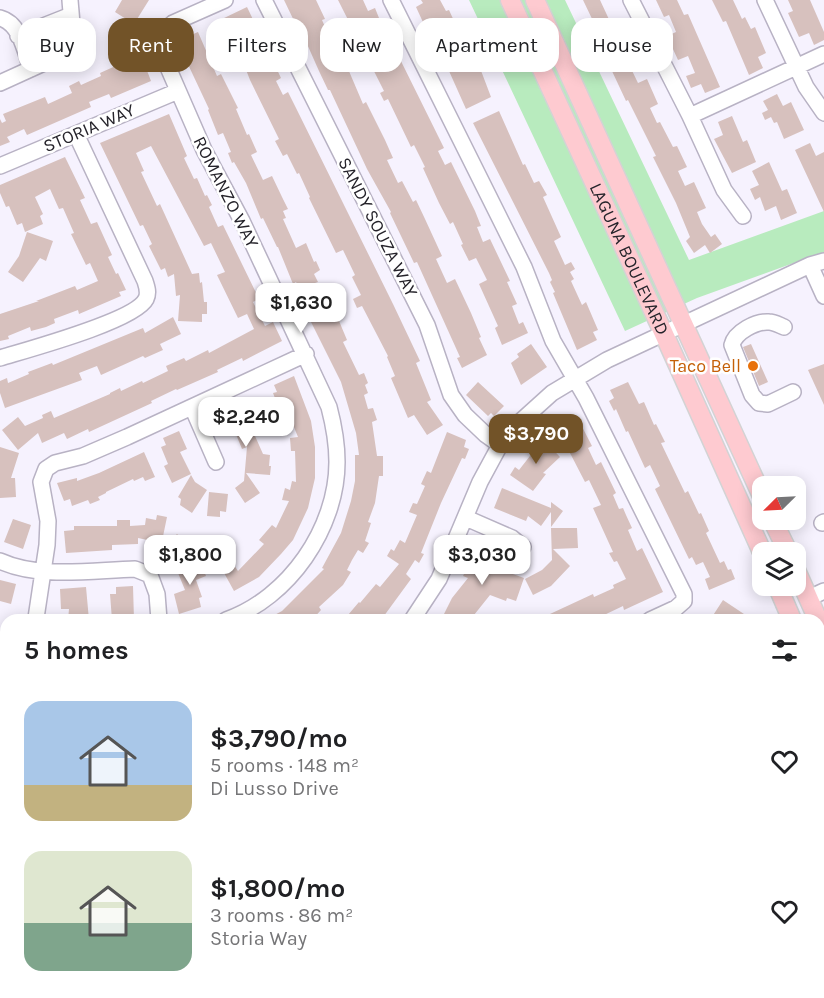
<!DOCTYPE html>
<html lang="en">
<head>
<meta charset="utf-8">
<style>
	body { margin:0; font-family:Karla,sans-serif; background:#f2f2f2; color:#202124; height:100vh; display:flex; flex-direction:column; font-size:22px; white-space:nowrap }
	* { box-sizing:border-box; margin:0 }
	p { font-size:20px; color:#757577 }
	.icon { flex:none; width:33px; height:33px; fill:none; stroke:currentColor; stroke-width:2; stroke-linecap:round; stroke-linejoin:round }
	.map { position:relative; flex:1; overflow:hidden }
	.sheet { position:absolute; left:0px; top:614px; width:825px; height:386px; display:flex; flex-direction:column; background:#fff; border-radius:18px 18px 0 0; box-shadow:0 3px 15px #0003 }
	.sheet>* { flex:none }
	.hud { position:absolute; left:18px; top:18px; width:789px; height:54px; display:flex; gap:12px }
	.needle { width:39px; rotate:246deg }
	.fabs { position:absolute; left:752px; top:476px; display:grid; gap:12px }
	.fabs a { display:grid; place-items:center; width:54px; height:54px; border-radius:12px; background:#fff; box-shadow:0 3px 15px #0003; font-size:30px }
	.price { position:absolute; translate:-50% -51px; padding:0 14px; border-radius:12px; background:#fff; color:#222; font-size:20px; line-height:39px; filter:drop-shadow(0 2px 3px #0008) }
	.price::after { content:''; position:absolute; left:50%; top:36px; width:18px; height:14px; margin-left:-9px; background:inherit; clip-path:polygon(0 0,100% 0,50% 100%) }
	.price.active { background:#725328; color:#fff }
	ul { padding:0; list-style:none }
	li { display:flex; align-items:center; gap:18px; height:150px; padding:0 24px }
	li span { display:grid; place-items:center; flex:none; width:168px; height:120px; border-radius:18px; color:#555 }
	li>.icon { margin-inline-start:auto }
	span .icon { width:72px; height:72px; fill:#fffc; stroke-width:1 }
	li b { font-size:26px }
	h2 { display:flex; justify-content:space-between; align-items:center; height:72px; padding:0 24px; font-size:26px }
	.tag { padding:0 21px; border-radius:18px; background:#fff; box-shadow:0 3px 15px #0003; font-size:21px; line-height:54px }
	.tag.active { background:#725328; color:#fff }
	.map>svg:first-child { display:block }
	.green { fill:#b8ebbe }
	.building { fill:#d7c1be }
	.lines { fill:none; stroke-linecap:round; stroke-linejoin:round }
	.minor-casing { stroke:#b8b2c4; stroke-width:18 }
	.major-casing { stroke:#d3d3d4; stroke-width:21 }
	.minor { stroke:#fff; stroke-width:15 }
	.major { stroke:#fecad0; stroke-width:18 }
	.food-dot { fill:#e8710a; stroke:#fff; stroke-width:2 }
	.labels { text-anchor:middle; dominant-baseline:central; stroke-width:5; stroke-linejoin:round; paint-order:stroke }
	.street-label { font-size:18px; fill:#25232a; stroke:#fff }
	.food-label { font-size:18px; fill:#c56008; stroke:#fff; text-anchor:end }
</style>
</head>
<body>
<div class="map">
<svg width="824" height="998" viewBox="0 0 824 998">
	<rect width="100%" height="100%" fill="#f6f2fe"/>
	<!-- green -->
	<path class="green" d="M469,0H565L689,260L824,211V252L697,298L625,331Z"/>
	<!-- building -->
	<path class="building" d="M122,0H149L134,24L115,12Z
		M284,0H316L325,19L322,20L333,45L337,43L363,104L366,102L385,140L393,158L387,160L398,183L402,181L413,202L416,200L425,219L442,256L436,259L447,283L455,279L471,313L481,337L479,338L487,355L462,368L457,358L460,357L417,262L414,263L390,213L391,212L367,169L330,90H328L319,71L299,26L297,27Z
		M338,0H363L368,11L375,8L379,18L377,19L391,46L393,45L444,148L438,151L445,165L451,162L475,211L481,226L477,227L483,242L490,239L510,281L507,282L517,304L512,306L519,324L523,322L528,333L502,345L495,328L498,326L479,284L487,280L476,258L469,261L461,245L463,244L453,222L450,224L439,203L423,168L425,167L414,145L411,147L388,99L384,101L380,93L384,91Z
		M421,0H440L446,11L449,10L467,49H469L478,69L480,68L491,97L466,109L449,71H447L439,57L416,7L423,3Z
		M583,0H600L613,28L621,24L632,48L623,52L638,83L647,79L658,104L650,108L657,123L660,122L673,147L677,146L687,167L678,171L685,186L694,182L706,208L697,212L702,224L711,237L715,234L722,244L710,253L705,245L694,253L686,241L690,237L676,203L653,157L656,156L628,100L626,101L597,39L595,40L588,26L594,23Z
		M656,0H677L684,15L688,14L720,87L705,93L701,84L691,88L686,76L695,73L688,56L678,60L667,36L676,32L669,15L664,17Z
		M712,0H733L742,19L745,17L751,29L755,27L766,53L758,57L763,68L749,75L726,21L723,22Z
		M788,0H810L824,32V40L814,45L809,33L799,37L788,13L793,11Z
		M247,7L281,78L276,81L283,95L288,92L296,108L393,304L420,361L416,363L431,400L427,402L443,425L427,435L414,415L408,418L391,378L395,376L387,357L388,356L362,306L357,308L353,299L361,295L352,277L355,275L343,250L336,253L309,198L310,197L299,173L297,174L287,154L283,156L275,141L279,139L250,80L232,34L229,35L222,19Z
		M129,30L134,51L137,50L139,56L141,55L151,81L111,98L109,94L89,102L91,107L27,135L24,129L7,137L10,142L0,146V119L2,123L6,121L3,114L45,97L48,104L72,93L69,86L79,81L81,85L101,76L100,73L120,64L114,50L112,51L108,34Z
		M198,32L217,76L221,74L238,108L236,109L247,135L249,134L257,152L251,155L263,180L272,176L282,197L288,209L283,211L286,218L283,219L296,248L306,243L314,262L316,261L320,270L314,274L318,282L315,283L329,311L334,309L347,340L343,342L359,375L364,373L368,383L365,385L368,393L364,395L368,409L373,408L377,420L372,422L377,456H383V476H379L375,503L368,522L371,523L365,541L369,543L363,553L358,550L352,560L347,570L351,572L343,585L319,607L321,610L312,620H265L282,611L324,569L322,568L341,533L351,501L355,481V455H359L356,433L341,382L302,304L306,302L296,282L293,284L278,247H277L263,218L261,219L246,183L234,162L232,163L228,153L231,152L223,133L218,135L208,110L209,109L177,41Z
		M777,94L783,106L791,102L804,130L784,139L777,122L774,123L771,117L765,120L762,113L768,110L763,101Z
		M499,111L523,165L525,164L534,183L539,181L547,195L543,197L561,237L554,241L565,265L571,262L575,269L570,272L574,279L571,281L582,305L586,302L598,330L593,332L597,340L577,350L553,293L555,292L550,282L552,280L549,273L473,123Z
		M169,114L187,156L184,158L194,179L197,178L205,196L207,195L212,205L209,207L218,227L223,225L259,299L253,302L265,326L273,322L282,341L243,361L242,358L217,370L218,372L177,390L176,389L151,401L152,403L89,432L88,429L67,439L64,433L42,443L38,433L18,450L2,430L18,417L25,426L43,418L42,415L51,411L54,418L110,394V393L120,388L121,391L142,381L143,383L168,371L166,366L184,358L186,361L208,350L209,353L254,329L247,314L238,318L217,275L225,272L211,243L204,246L151,146L136,153L144,171L141,172L157,206L160,204L192,274L199,273L200,283L202,282L204,302H207V314H202V322L178,321L180,295L176,296L174,274L168,277L165,268L161,270L149,246L152,244L143,225L140,226L100,143Z
		M732,116L743,142L747,140L756,162L732,173L714,139L723,135L718,122Z
		M810,143L816,156L824,152V212L795,150Z
		M65,157L85,198L80,200L91,224L97,222L112,255L108,257L116,274L118,273L126,290L119,292L121,296L79,314L78,310L54,319L55,323L46,327L31,331L30,327L8,336L9,339L0,341V314L39,301H36L75,286L77,290L98,281L90,263L86,265L71,234L74,233L63,208L59,209L50,189L35,197L43,214L40,216L43,224L25,232L22,223L17,225L9,206L6,207L0,193V185Z
		M769,162L782,191L787,189L797,213L781,220L776,206L765,211L760,197L755,200L750,189L759,185L752,171Z
		M27,232L53,241L46,261L40,258L23,282L8,272L19,256Z
		M173,317L181,334L160,344L163,350L145,358L143,356L101,375L97,366L79,373L82,380L5,408L0,393V381L7,378L8,383L29,374L28,372L52,363L53,365L143,328L145,333Z
		M531,344L547,367L521,385L511,363L519,357L517,354Z
		M751,344L768,382L759,386L743,347Z
		M824,364V405L808,370Z
		M294,376L311,421L315,447V478L308,508L293,540L281,554L259,577L234,591L223,571L234,565L238,571L264,544L259,540L272,525L276,528L289,501L282,500L285,488L290,490L292,481L296,482L295,451H291L290,438L298,437L284,403L278,406L273,393L277,392L274,385Z
		M478,382L504,406L494,416L491,413L488,416L466,395Z
		M628,382L639,404L644,402L654,425L656,424L665,442L661,443L685,493L688,491L699,514L701,513L709,531L706,533L720,563L724,561L728,570L731,569L735,579L709,590L705,579L710,577L703,562L696,565L692,557L689,559L655,489L660,486L650,465L645,468L628,431L626,432L616,409L614,411L609,401L614,398L610,390Z
		M234,404L237,410L241,408L249,424L257,421L262,433L255,436L263,454L270,455L269,466H271L270,475L246,473L260,493L245,503L235,488L244,481L247,447L242,449L233,427L224,432L215,413Z
		M576,415L592,446L588,448L596,465L601,462L616,493L613,495L619,509L623,508L626,515L632,528L628,530L637,551L642,548L663,592L624,610L623,606L602,616L604,620H537L593,594L594,597L614,588L613,585L626,579L617,561L614,562L609,553L613,552L593,508L601,505L589,480L585,482L556,426Z
		M179,431L187,449L180,452L191,474L172,483L164,466L168,464L161,447L166,445L163,438Z
		M447,432L466,440L464,447L469,449L465,459L462,458L441,503L421,553L424,554L419,563L415,560L406,574L411,579L381,620H353L348,615L359,602L360,603L376,584L380,587L399,564L387,556L391,549L394,551L400,540L405,543L417,515L409,512L413,503L417,504L425,486L421,484L427,471L431,473Z
		M541,437L560,457L543,473L546,474L533,491L510,475L515,467L519,470L537,447L533,444Z
		M0,447L19,453L11,478H15L16,497L0,498Z
		M144,452L155,477L145,481L143,477L134,481L133,479L106,492V493L98,497L100,500L90,504L88,500L72,506L70,499L64,501L57,483L77,478V481L99,473Z
		M191,475L195,482L207,490L192,513L180,505L181,499L178,497Z
		M502,488L551,508V502L563,511L551,527V512L541,526L528,516L526,521L494,508Z
		M209,492L228,494L226,512L220,511V517L207,516Z
		M157,515L167,517L161,546L157,542L138,538V544L112,545V550L66,553L64,531L74,530V526H117V520H130V526L145,525L146,518L156,520Z
		M13,519L31,525L23,549L4,542Z
		M551,528H577L578,548L553,549L570,566L551,586L533,595L525,579L542,570L552,560Z
		M177,534L190,547L177,561L164,548Z
		M478,545L498,554L493,567L524,578L516,601L507,598L506,601L490,595L470,620H441L452,598L468,578L463,576Z
		M199,558L206,576L196,580L202,597L199,598L201,607L179,614L174,594L185,590L176,568Z
		M0,580L16,584L11,604L0,601Z
		M133,586L134,620H112L110,594H116V587Z
		M86,587L89,620H68L69,609H61L60,589Z
		M723,600L744,614L740,620H710Z"/>
	<g class="lines">
		<!-- minor casing -->
		<g class="minor-casing">
			<path id="minor" d="M225,0L173,23L160,34V49L204,150L242,221L329,407C334,426 337,443 337,462C337,528 289,598 226,620
				M264,0L427,325L451,395L465,415L486,435L500,445
				M391,0L524,267L553,341L586,398L684,594V601L676,608L650,620
				M631,0L690,116L724,190L743,216
				M765,0L806,87L824,113
				M0,18C20,23 25,51 31,69
				M18,36L71,15
				M0,83L68,52C75,37 71,16 70,0
				M690,116L824,54
				M0,166L178,91
				M810,265L824,296
				M784,327C779,325 774,322 769,322C756,321 735,332 732,345L752,395L759,403L768,404L793,392
				M0,358C26,350 135,321 146,299C149,293 147,287 145,281L76,134
				M192,407L216,462
				M466,518L512,538L523,547
				M822,523L824,522
				M0,561C39,579 93,570 135,569L150,575L157,594L159,620
				M809,598L824,591
				M36,618L47,545L48,521L41,482L46,469L55,463L83,456L127,437L306,354
				M412,620L439,579L480,482L500,445L521,421L552,393L607,360L810,265L824,261
				M0,739L6,741
				M819,815L824,813
				M819,894L824,905
				M0,895L6,889
				M819,986L824,984
				M0,992L6,989
				M29,993L31,998
				M409,993L411,998
				M540,993L543,998
				M689,993L692,998
				M661,998L672,993
				M793,998L804,993"/>
		</g>
		<!-- major casing -->
		<g class="major-casing">
			<g id="major">
				<path id="s1" d="M510,0L664,334L762,552"/>
				<path d="M535,0L762,496"/>
				<path d="M772,519L788,552"/>
				<path d="M795,568L818,620"/>
				<path d="M777,585L792,620"/>
				<path d="M819,679L824,691"/>
			</g>
		</g>
		<!-- minor -->
		<use href="#minor" class="minor"/>
		<!-- major -->
		<use href="#major" class="major"/>
	</g>
	<!-- markers -->
	<circle class="food-dot" cx="753" cy="366" r="6"/>
	<g class="labels">
		<!-- street labels -->
		<g class="street-label">
			<text transform="translate(89 128) rotate(-23)">STORIA WAY</text>
			<text transform="translate(226 192) rotate(63)">ROMANZO WAY</text>
			<text transform="translate(378 227) rotate(63)">SANDY SOUZA WAY</text>
			<text stroke="none"><textPath href="#s1" startOffset="285">LAGUNA BOULEVARD</textPath></text>
		</g>
		<!-- food labels -->
		<g class="food-label">
			<text x="741" y="366">Taco Bell</text>
		</g>
	</g>
</svg>
<div class="fabs">
<a><svg class="needle" viewBox="-14 -14 28 28"><path d="M0-13l5 13h-10z" fill="#e53935"/><path d="M0 13l5-13h-10z" fill="#757577"/></svg></a>
<a><svg class="icon" aria-label="layers" viewBox="0 0 24 24"><path d="M12 4l9 5-9 5-9-5zM3 14l9 5 9-5"/></svg></a>
</div>
<b class="price" style="left:301px;top:334px">$1,630</b>
<b class="price" style="left:246px;top:448px">$2,240</b>
<b class="price active" style="left:536px;top:465px">$3,790</b>
<b class="price" style="left:190px;top:586px">$1,800</b>
<b class="price" style="left:482px;top:586px">$3,030</b>
<div class="hud">
<a class="tag">Buy</a>
<a class="tag active">Rent</a>
<a class="tag">Filters</a>
<a class="tag">New</a>
<a class="tag">Apartment</a>
<a class="tag">House</a>
</div>
<section class="sheet">
<h2>5 homes<svg class="icon" aria-label="filters" viewBox="0 0 24 24"><path d="M4 7h16M4 17h16"/><circle cx="9" cy="7" r="2"/><circle cx="15" cy="17" r="2"/></svg></h2>
<ul>
<li><span style="background:linear-gradient(#a9c7e8 70%,#c2b280 0)"><svg class="icon" aria-label="home" viewBox="0 0 24 24"><path d="M3 11l9-7 9 7M6 9v11h12V9"/></svg></span><div><b>$3,790/mo</b><p>5 rooms · 148 m²</p><p>Di Lusso Drive</p></div><svg class="icon" aria-label="heart" viewBox="0 0 24 24"><path d="M12 20l-8-8c-3-5 5-10 8-4 3-6 11-1 8 4z"/></svg></li>
<li><span style="background:linear-gradient(#dfe7d0 60%,#7fa58c 0)"><svg class="icon" aria-label="home" viewBox="0 0 24 24"><path d="M3 11l9-7 9 7M6 9v11h12V9"/></svg></span><div><b>$1,800/mo</b><p>3 rooms · 86 m²</p><p>Storia Way</p></div><svg class="icon" aria-label="heart" viewBox="0 0 24 24"><path d="M12 20l-8-8c-3-5 5-10 8-4 3-6 11-1 8 4z"/></svg></li>
</ul>
</section>
</div>
</body>
</html>
